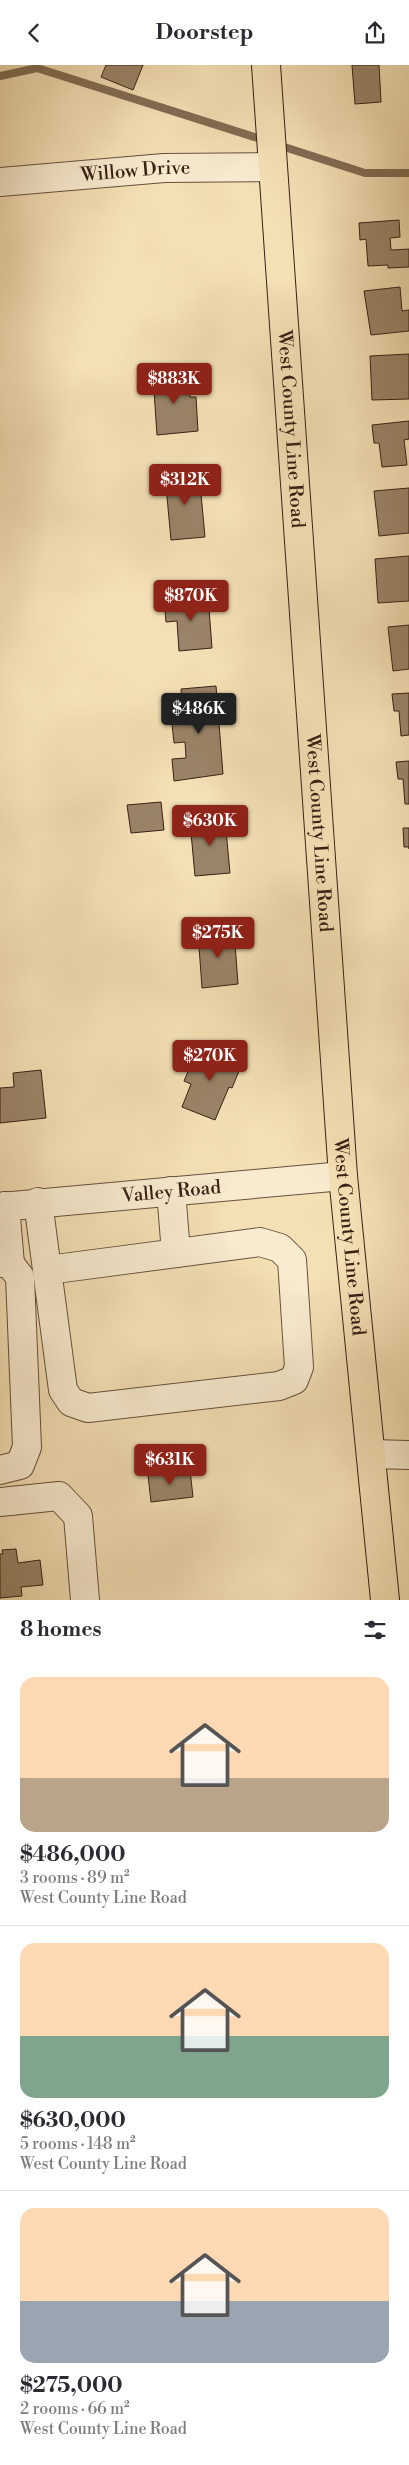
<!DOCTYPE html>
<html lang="en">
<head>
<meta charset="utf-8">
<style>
	body { margin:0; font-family:"Libre Bodoni",serif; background:#f7f7f7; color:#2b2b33; height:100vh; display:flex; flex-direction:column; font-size:19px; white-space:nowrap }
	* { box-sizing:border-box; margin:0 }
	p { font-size:16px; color:#7c7c81 }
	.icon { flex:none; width:28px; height:28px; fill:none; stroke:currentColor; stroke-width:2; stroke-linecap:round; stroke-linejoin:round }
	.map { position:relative; height:1535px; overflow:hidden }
	.panel { display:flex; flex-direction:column; background:#fff; flex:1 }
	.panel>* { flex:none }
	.price { position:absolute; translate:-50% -42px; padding:0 11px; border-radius:5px; background:#8f2418; color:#fff; font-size:16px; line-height:32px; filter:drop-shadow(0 1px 2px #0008) }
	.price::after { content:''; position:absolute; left:50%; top:30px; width:15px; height:11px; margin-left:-8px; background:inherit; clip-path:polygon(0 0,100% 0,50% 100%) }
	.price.current { background:#222; color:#fff }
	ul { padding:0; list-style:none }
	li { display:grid; align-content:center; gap:10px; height:265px; padding:0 20px }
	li+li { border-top:1px solid #e1e1e2 }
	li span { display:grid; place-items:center; height:155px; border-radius:15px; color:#555 }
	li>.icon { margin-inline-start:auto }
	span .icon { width:90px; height:90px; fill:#fffc; stroke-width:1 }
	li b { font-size:21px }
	h2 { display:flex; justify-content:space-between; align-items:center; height:60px; padding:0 20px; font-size:21px }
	header { display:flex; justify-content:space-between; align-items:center; height:65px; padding:0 20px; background:#fff; font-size:22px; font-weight:700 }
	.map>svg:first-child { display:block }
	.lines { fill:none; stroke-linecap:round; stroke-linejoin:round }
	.stream { stroke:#826c55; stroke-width:8 }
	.building { fill:#9a8468; stroke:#382015 }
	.minor-casing { stroke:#67503d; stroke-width:30 }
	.major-casing { stroke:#382015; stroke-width:30 }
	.minor { stroke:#f8ebcf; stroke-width:28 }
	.major { stroke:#f4e0b5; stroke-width:28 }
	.labels { text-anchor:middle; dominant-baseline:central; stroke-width:5; stroke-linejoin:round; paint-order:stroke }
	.street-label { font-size:19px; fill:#382015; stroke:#f8ebcf }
</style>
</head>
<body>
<header><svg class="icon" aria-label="back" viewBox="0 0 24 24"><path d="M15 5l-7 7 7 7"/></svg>Doorstep<svg class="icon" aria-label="share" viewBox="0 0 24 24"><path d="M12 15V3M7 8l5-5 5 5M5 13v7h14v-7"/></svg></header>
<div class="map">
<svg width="409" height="1535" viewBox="0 0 409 1535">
	<rect width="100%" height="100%" fill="#f4e0b5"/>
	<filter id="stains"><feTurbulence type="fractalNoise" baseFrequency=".004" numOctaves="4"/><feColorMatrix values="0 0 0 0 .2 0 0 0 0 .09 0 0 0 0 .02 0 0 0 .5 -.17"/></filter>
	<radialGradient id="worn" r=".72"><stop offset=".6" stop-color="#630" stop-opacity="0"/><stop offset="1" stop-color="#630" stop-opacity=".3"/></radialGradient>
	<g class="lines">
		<!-- stream -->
		<path class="stream" d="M0,11L37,3L267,76
			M278,80L365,108H409"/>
	</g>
	<!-- building -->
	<path class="building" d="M106,0H143L133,25L101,12Z
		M352,0H379L381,37L355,39Z
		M399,155L400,172L390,173L391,185L409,184V202L388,203V200L368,201L366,174L360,175L359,158Z
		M400,222L402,246L409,245V266L371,270L364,226Z
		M409,289V334L372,335L370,291Z
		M188,309L190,332H196L198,366L157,370L153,311Z
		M409,356V374L404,375L407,400L382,402L379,378H374L372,360Z
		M195,406L196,418H200L205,472L171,475L166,421L168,420L167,409Z
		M409,423V468L379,471L374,426Z
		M409,491V536L378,538L375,494Z
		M208,531L212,583L179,586L177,556L166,557L164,534Z
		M409,560V604L393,606L388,562Z
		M216,621L223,709L174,716L172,694L186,693L185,677L174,678L172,659H184L181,624Z
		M409,628V670L401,671L399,646H394L392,629Z
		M409,696V739H405L403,714H398L396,697Z
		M161,737L164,765L131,768L127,740Z
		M225,754L230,808L195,811L190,757Z
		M403,763H409V784V782H404Z
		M234,865L238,919L202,923L198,868Z
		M208,980L238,992L234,1003L239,1006L232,1023L229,1022L215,1055L182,1042L191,1019L184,1016L195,990L203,993Z
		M41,1005L46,1053L0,1058V1023L14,1022L13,1008Z
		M190,1405L193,1432L151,1437L148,1410Z
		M16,1484L18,1498L40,1495L43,1520L21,1522L22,1531L0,1533V1489H3L2,1485Z"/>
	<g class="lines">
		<!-- minor casing -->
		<g class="minor-casing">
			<g id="minor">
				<path id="s1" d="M0,117L164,103L272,102"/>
				<path d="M171,1126L176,1188"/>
				<path d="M38,1137L63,1325L71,1337L88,1343L279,1321L294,1315L299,1302L292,1195L280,1183L260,1177L48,1205"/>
				<path d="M5,1141L10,1199"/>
				<path id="s2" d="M0,1142L343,1111"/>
				<path d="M0,1198L10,1199L20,1212L27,1382L20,1400L0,1405"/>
				<path d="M371,1389L409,1390"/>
				<path d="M0,1437L59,1431L78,1451L85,1535"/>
			</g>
		</g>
		<!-- major casing -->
		<g class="major-casing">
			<g id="major">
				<path id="s3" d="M266,0L343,1111L385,1535"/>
			</g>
		</g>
		<!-- minor -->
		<use href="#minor" class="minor"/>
		<!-- major -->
		<use href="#major" class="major"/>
	</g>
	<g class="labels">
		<!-- street labels -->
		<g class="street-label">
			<text stroke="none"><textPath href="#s1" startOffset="136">Willow Drive</textPath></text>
			<text stroke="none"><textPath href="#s3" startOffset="365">West County Line Road</textPath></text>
			<text stroke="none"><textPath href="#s3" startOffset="770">West County Line Road</textPath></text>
			<text stroke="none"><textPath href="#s2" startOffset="172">Valley Road</textPath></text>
			<text stroke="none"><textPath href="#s3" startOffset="1175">West County Line Road</textPath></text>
		</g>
	</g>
	<rect width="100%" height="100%" filter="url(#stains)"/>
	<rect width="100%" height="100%" fill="url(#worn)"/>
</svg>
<b class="price" style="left:174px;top:340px">$883K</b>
<b class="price" style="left:185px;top:441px">$312K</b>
<b class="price" style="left:191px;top:557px">$870K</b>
<b class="price current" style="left:199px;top:670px">$486K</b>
<b class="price" style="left:210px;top:782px">$630K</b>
<b class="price" style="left:218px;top:894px">$275K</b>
<b class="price" style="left:210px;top:1017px">$270K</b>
<b class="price" style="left:170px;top:1421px">$631K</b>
</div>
<section class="panel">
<h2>8 homes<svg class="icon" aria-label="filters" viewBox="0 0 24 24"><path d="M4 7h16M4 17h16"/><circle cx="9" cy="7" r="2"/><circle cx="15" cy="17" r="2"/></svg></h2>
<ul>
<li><span style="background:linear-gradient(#ffd9b3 65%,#b9a48a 0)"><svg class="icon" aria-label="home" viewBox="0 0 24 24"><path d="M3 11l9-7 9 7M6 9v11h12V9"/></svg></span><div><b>$486,000</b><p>3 rooms · 89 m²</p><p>West County Line Road</p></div></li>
<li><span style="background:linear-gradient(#ffd9b3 60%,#7fa58c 0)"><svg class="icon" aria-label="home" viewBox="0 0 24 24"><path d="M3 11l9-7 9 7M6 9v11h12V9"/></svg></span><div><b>$630,000</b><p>5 rooms · 148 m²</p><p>West County Line Road</p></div></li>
<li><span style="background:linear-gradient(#ffd9b3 60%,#9aa5b1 0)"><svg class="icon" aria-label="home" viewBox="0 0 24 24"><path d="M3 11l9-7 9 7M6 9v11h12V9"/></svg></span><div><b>$275,000</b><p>2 rooms · 66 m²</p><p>West County Line Road</p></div></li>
</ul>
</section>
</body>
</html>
